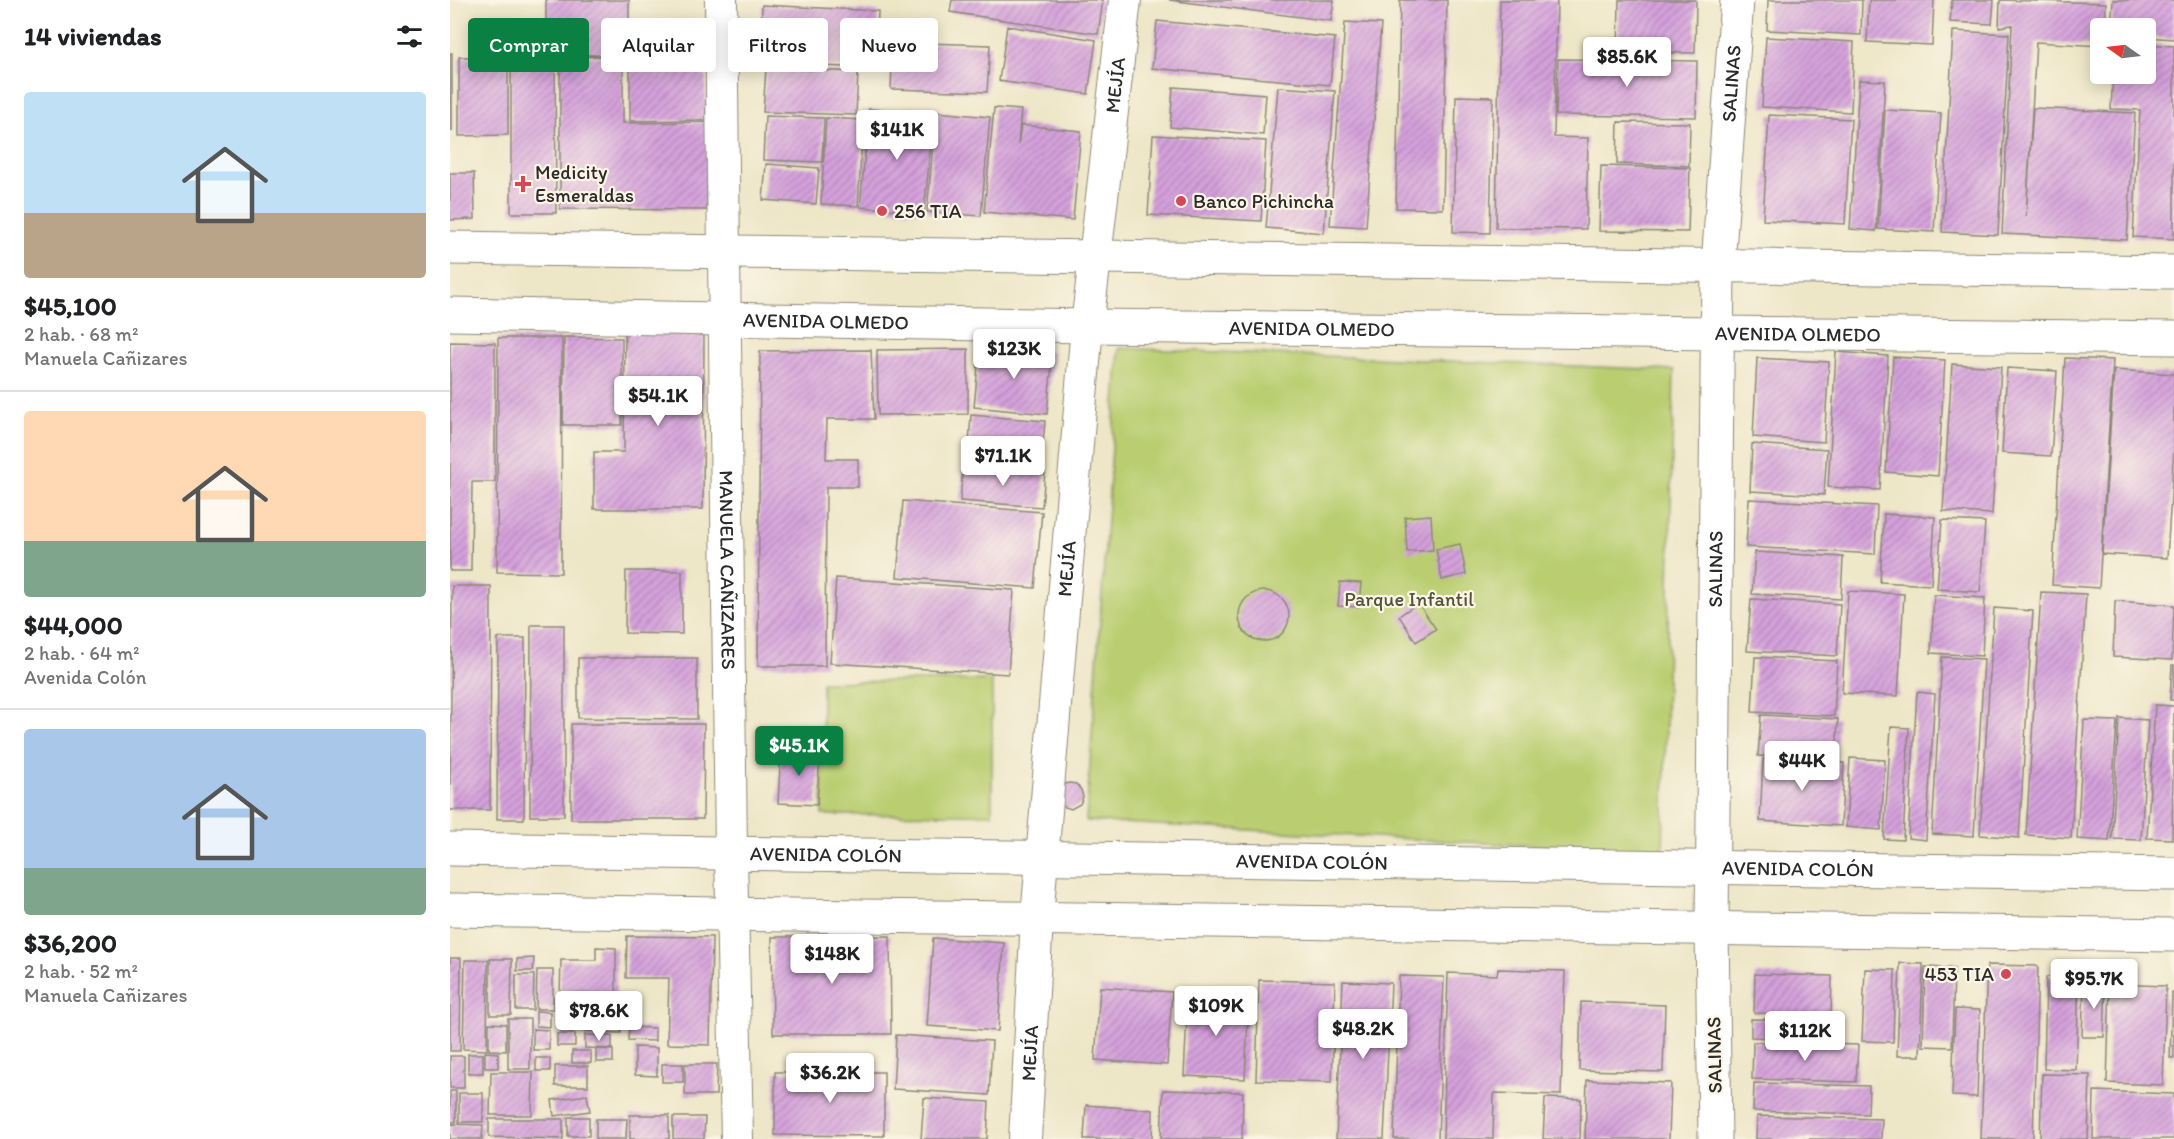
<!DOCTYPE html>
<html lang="es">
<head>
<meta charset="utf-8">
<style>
	body { margin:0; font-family:Itim,sans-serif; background:#f2f2f2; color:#202124; height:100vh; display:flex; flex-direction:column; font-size:22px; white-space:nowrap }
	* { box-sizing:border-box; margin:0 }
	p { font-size:20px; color:#757577 }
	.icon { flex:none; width:33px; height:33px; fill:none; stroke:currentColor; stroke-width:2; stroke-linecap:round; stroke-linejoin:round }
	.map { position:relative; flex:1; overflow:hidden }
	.details { display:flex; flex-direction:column; background:#fff; width:450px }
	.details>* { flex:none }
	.banner { position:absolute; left:18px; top:18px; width:570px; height:54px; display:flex; gap:12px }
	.needle { width:39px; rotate:284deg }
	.controls { position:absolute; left:1640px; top:18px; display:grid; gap:12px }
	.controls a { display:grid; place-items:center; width:66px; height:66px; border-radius:6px; background:#fff; box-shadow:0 3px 15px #0003; font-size:30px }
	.price { position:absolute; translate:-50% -51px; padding:0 14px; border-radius:6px; background:#fff; color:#222; font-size:20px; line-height:39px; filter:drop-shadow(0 2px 3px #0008) }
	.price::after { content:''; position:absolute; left:50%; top:36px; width:18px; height:14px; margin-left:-9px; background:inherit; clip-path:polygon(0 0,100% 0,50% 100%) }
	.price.current { background:#0b8043; color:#fff }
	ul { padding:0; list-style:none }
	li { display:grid; align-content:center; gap:12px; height:318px; padding:0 24px }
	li+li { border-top:2px solid #e0e0e0 }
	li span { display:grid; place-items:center; height:186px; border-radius:6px; color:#555 }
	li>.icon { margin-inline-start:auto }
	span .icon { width:108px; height:108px; fill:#fffc; stroke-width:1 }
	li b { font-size:26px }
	h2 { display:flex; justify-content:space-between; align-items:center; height:72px; padding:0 24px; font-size:26px }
	.tag { padding:0 21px; border-radius:6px; background:#fff; box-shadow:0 3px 15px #0003; font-size:21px; line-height:54px }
	.tag.current { background:#0b8043; color:#fff }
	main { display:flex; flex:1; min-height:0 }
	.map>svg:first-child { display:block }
	.green { fill:#bace71; stroke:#727c4e; stroke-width:1.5 }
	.building { fill:url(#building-hatch) }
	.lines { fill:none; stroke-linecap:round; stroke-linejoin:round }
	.minor-casing { stroke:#8c8879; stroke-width:34 }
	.tertiary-casing { stroke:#8c8879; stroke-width:35 }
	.minor { stroke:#fff; stroke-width:32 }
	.tertiary { stroke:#fff; stroke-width:33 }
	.poi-dot { fill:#d1495b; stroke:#fcf5e5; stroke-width:2 }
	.labels { text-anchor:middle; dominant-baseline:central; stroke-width:4.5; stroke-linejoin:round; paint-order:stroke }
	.street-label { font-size:20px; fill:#2b2b2b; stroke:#fcf5e5 }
	.poi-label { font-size:20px; fill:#2b2b2b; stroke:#fcf5e5; text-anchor:start }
	.park-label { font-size:20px; fill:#4f543c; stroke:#fcf5e5 }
</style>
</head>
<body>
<main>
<section class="details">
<h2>14 viviendas<svg class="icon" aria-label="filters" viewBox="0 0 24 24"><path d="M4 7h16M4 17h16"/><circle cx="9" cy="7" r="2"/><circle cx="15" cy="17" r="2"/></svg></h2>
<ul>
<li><span style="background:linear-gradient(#bfe0f5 65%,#b9a48a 0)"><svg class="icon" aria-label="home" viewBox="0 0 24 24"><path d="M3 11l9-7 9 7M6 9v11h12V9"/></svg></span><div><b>$45,100</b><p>2 hab. · 68 m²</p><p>Manuela Cañizares</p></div></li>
<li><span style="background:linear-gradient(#ffd9b3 70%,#7fa58c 0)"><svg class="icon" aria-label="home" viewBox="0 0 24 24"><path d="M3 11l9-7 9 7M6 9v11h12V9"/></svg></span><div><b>$44,000</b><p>2 hab. · 64 m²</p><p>Avenida Colón</p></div></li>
<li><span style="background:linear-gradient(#a9c7e8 75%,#7fa58c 0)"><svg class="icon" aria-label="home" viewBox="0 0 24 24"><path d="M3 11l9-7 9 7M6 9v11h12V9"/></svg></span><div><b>$36,200</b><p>2 hab. · 52 m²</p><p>Manuela Cañizares</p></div></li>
</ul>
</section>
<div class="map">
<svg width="1724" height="1139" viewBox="0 0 1724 1139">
	<defs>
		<pattern id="building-hatch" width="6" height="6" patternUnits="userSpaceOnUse" patternTransform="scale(1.5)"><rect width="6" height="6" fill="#d5a1dc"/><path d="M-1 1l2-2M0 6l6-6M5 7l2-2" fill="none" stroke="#ad83b3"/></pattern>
	</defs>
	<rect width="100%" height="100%" fill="#fcf5e5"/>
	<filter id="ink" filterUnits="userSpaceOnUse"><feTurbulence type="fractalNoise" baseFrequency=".0167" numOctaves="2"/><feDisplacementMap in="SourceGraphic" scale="12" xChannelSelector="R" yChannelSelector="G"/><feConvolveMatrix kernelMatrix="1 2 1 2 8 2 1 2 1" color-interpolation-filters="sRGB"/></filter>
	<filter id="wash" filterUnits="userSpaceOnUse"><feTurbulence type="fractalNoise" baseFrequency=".008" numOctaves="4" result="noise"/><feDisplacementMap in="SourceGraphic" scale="24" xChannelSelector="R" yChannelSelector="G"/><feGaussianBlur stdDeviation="1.35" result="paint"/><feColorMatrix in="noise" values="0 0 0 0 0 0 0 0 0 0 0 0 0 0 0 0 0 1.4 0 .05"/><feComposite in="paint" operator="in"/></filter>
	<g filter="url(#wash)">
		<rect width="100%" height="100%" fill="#ede6c7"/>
		<!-- green -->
		<path class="green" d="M669,348L1224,370L1213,853L636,821Z
			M542,680V814L372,815V682Z"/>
		<g id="blocks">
			<!-- building -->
			<path class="building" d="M96,0H179V55H96Z
				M502,0H653L648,34L500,12Z
				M719,0H884L881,21Z
				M950,0H997L993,209L946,208Z
				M1050,0H1107L1104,137L1138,138L1136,229L1046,228Z
				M1169,0H1246L1245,53L1168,52Z
				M1318,0H1412L1411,35L1317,30Z
				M1419,0H1484L1482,45L1417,42Z
				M1502,0H1544L1542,24L1500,22Z
				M1550,0L1656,3L1655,28H1650V46L1586,42L1576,217L1583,108L1685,113L1677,240L1552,234L1562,25L1549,27Z
				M1663,0H1724V39L1695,37V28H1661Z
				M312,5L428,11L426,68L310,64Z
				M707,21L885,38L880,85L702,68Z
				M895,22L931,24L916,227L880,225Z
				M557,26L646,40L638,94L549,81Z
				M1503,31L1559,34L1548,235L1492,232Z
				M1316,37L1404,42L1401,112L1312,107Z
				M443,42L540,45L537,92L441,89Z
				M1695,44L1724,46V239L1683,237L1690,110L1661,109L1663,74H1695Z
				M180,50H256V120L180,121Z
				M0,53H2V131H0Z
				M58,56V135L9,136V57Z
				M173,56V123L257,122V210L110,209V57Z
				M61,57H105L106,213H61Z
				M1108,59L1247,61L1246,117L1106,115Z
				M316,68L408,72L406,115L313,112Z
				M1409,80L1435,81L1426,231L1400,229Z
				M723,87L816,94L813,135L720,127Z
				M828,87L885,91L874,233L816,228Z
				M1006,96L1043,97L1040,233L1003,232Z
				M544,108L571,110L568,145L571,125L631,131L623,220L534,212Z
				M419,109L484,115L474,212L410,207Z
				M1435,110L1491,113L1484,232L1428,229Z
				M486,112L540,117L531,216L477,212Z
				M1319,115L1401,119L1395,224L1313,220Z
				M315,116L374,118L372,162L313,160Z
				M376,118L413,120L408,206L371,204Z
				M1168,122L1240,123L1239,166L1167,164Z
				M703,135L816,141L811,221L698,215Z
				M316,164L369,168L366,204L313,200Z
				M1151,166L1240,168L1238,232L1149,231Z
				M0,173H24L25,219L0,220Z
				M175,332H254L253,509H144V452H174Z
				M114,337L172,338V425H113Z
				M48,338H112L111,573L47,572Z
				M0,342L45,343V482H22L21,571H0Z
				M530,345L603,352L597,414L524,407Z
				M518,349V414L428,415L427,350Z
				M421,350L424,419H377L376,459H408V487H376L375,666H308L310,351Z
				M1386,352L1438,356L1430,490L1378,487Z
				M1443,357L1495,360L1488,476L1436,472Z
				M1307,358L1379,362L1374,442L1303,437Z
				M1615,358L1663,360L1649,588L1602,585Z
				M1502,364L1551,367L1542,514L1493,511Z
				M1557,368L1607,371L1601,456L1552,453Z
				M1664,370L1724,374V448L1717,558L1652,554Z
				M521,415L595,421L591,464L518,458Z
				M1302,444L1377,449L1374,495L1300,491Z
				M513,466L595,472L592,507L510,501Z
				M1299,499L1427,506L1425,554L1296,547Z
				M453,501L592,512L585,588L447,577Z
				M1434,514L1485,517L1481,585L1430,582Z
				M981,515L983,550L957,552L955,517Z
				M1492,520L1535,522L1530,592L1487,589Z
				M1010,544L1016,574L992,580L986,549Z
				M1305,552L1393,557L1391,599L1302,594Z
				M176,571H232V634L175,633Z
				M386,578L564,590L558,674L380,663Z
				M890,582L911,583L909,607L888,606Z
				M2,586H41L40,810H0Z
				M1398,591L1454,594L1448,696L1392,693Z
				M789 616a25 25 0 1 1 50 0a25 25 0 1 1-50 0Z
				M1591,592L1636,594L1621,838L1576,835Z
				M1484,595L1535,598L1532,656L1481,653Z
				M1301,599L1390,604L1387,656L1297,651Z
				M1665,601L1724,605L1722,660L1663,657Z
				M968,603L986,629L966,642L949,616Z
				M1544,608L1583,611L1569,838L1530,835Z
				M81,625H114V816H80Z
				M48,638H75L74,819H47Z
				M1305,657L1387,661L1384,716L1302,712Z
				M1492,657L1534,659L1524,836L1482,834Z
				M128,658H247V719L128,718Z
				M1722,665H1724V700H1720Z
				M1467,692L1485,694L1476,840L1458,838Z
				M1705,705L1724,706L1722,839L1697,838Z
				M1311,715L1388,719L1386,761L1308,756Z
				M1669,718L1698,720L1691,840L1662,839Z
				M1634,720L1667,721L1659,841L1627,839Z
				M121,724H254L253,819H121Z
				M1441,727L1459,728L1453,840L1434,839Z
				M331,749L370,751L367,805L328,803Z
				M1400,758L1435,760L1431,830L1396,827Z
				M1313,759L1394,763L1391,826L1310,821Z
				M619,783L626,784L631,790L633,797L630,804L621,809L612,806V785Z
				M177,936L262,937L260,1045L217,1044L219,978H176Z
				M440,936L441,1034H323L322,937Z
				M483,938L554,943L548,1031L477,1026Z
				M146,947L166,948V994L110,993L111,960H146Z
				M0,958H11L10,1051H0Z
				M84,958L83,971H67V959Z
				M40,959H62L61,1015H40Z
				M15,960H38L37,1050L13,1049Z
				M1450,963L1473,964L1470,1056H1447Z
				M1537,965L1588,966L1583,1139H1531Z
				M1475,967L1504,968L1502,1047L1473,1046Z
				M1048,969L1115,971L1111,1095L1044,1093L1043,1139H993L998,973L1047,975Z
				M1415,969L1445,970L1443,1042L1412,1041Z
				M87,970H103V1009H86Z
				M1305,974L1382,976L1381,1015L1304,1013Z
				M66,975H84L83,1010H66Z
				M949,976L994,977L988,1139H944Z
				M1596,977L1629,978L1626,1070L1594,1069Z
				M809,980L885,982L882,1082L806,1080Z
				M893,981L941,983L934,1139H886Z
				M1634,982L1656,983L1654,1037H1632Z
				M1660,984L1716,986L1713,1085L1657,1083Z
				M650,987L722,992L717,1065L645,1060Z
				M1722,993H1724V1058H1720Z
				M738,995L799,998L795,1079L734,1076Z
				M111,997L125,998V1031H111Z
				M129,997H142L141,1031H129Z
				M145,997H171V1033L144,1032Z
				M1131,1002L1215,1005L1213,1072L1129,1070Z
				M1505,1009L1530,1010L1527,1097L1502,1096Z
				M86,1011L100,1012V1027L86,1026Z
				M58,1019H80V1069H58Z
				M1301,1019L1363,1020L1362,1039L1301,1037Z
				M39,1023L56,1024V1051L39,1050Z
				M179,1027L205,1028V1041L178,1040Z
				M83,1029L99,1030V1050H83Z
				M107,1034H125V1046H107Z
				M135,1035L162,1036V1049L135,1048Z
				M446,1035L542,1041L539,1095L443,1089Z
				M1303,1042L1408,1045L1406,1082L1302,1079Z
				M185,1047L207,1048V1076L185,1075Z
				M146,1049L163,1050V1062H146Z
				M122,1051H141V1063H122Z
				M35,1052L48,1053V1068H35Z
				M18,1054H33V1073H18Z
				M0,1056H14V1088H0Z
				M86,1058H100V1071H86Z
				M212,1064H233V1082H212Z
				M235,1064H267L266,1095H235Z
				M105,1066H138V1086H105Z
				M41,1072H83L82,1115H40Z
				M325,1072H434V1136L325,1135Z
				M1592,1074L1640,1075L1638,1139H1590Z
				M1137,1080L1221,1083L1219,1139H1135Z
				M1304,1083L1419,1086L1418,1114L1303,1111Z
				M713,1090L793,1092L792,1139H711Z
				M0,1091H6V1122H0Z
				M1644,1091L1724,1094V1139H1643Z
				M9,1093H33V1122H9Z
				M137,1095L140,1111L104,1116L102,1100Z
				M474,1098L539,1102L537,1139H471Z
				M1095,1098L1131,1099L1130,1139H1093Z
				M636,1105L703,1110L702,1139H634Z
				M180,1115H219V1139H180Z
				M1307,1116L1432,1119L1431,1139H1306Z
				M118,1117H139V1136H118Z
				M223,1117H255L254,1139H223Z
				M39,1119H113V1139L39,1137Z
				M146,1119H177L176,1139H146Z
				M0,1124L33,1125L32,1139H0Z"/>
		</g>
	</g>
	<g filter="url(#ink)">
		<use href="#blocks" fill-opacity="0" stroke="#8c8879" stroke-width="1.5"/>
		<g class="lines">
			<!-- minor casing -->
			<g class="minor-casing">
				<g id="minor">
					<path id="s1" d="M271,0L281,853L287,1139"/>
					<path id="s2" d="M575,1139L587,918L637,326L675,0"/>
				</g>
			</g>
			<!-- tertiary casing -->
			<g class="tertiary-casing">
				<g id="tertiary">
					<path d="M0,248L1724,272"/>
					<path id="s3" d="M0,314L637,326L1724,338"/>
					<path id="s4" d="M0,849L1724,874"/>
					<path d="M0,910L1724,935"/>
					<path id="s5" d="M1265,1139L1262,928L1268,265L1287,0"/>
				</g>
			</g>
			<!-- minor -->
			<use href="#minor" class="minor"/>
			<!-- tertiary -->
			<use href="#tertiary" class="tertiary"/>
		</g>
	</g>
	<!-- markers -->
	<g class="poi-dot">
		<path d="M70 175h6v6h6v6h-6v6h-6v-6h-6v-6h6z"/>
		<circle cx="731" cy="201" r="6"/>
		<circle cx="432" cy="211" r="6"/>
		<circle cx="1556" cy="974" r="6"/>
	</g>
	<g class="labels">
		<!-- street labels -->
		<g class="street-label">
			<text stroke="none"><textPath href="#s5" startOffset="1056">SALINAS</textPath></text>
			<text stroke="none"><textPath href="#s2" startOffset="1058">MEJÍA</textPath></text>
			<text stroke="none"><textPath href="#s3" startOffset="376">AVENIDA OLMEDO</textPath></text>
			<text stroke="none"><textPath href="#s3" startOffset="862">AVENIDA OLMEDO</textPath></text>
			<text stroke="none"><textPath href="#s3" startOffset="1348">AVENIDA OLMEDO</textPath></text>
			<text stroke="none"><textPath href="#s2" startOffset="572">MEJÍA</textPath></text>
			<text stroke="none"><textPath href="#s5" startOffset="570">SALINAS</textPath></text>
			<text stroke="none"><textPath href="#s1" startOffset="570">MANUELA CAÑIZARES</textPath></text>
			<text stroke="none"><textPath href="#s4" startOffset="376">AVENIDA COLÓN</textPath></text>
			<text stroke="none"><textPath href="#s4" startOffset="862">AVENIDA COLÓN</textPath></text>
			<text stroke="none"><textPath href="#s4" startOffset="1348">AVENIDA COLÓN</textPath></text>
			<text stroke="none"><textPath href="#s2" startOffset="86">MEJÍA</textPath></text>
			<text transform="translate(1264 1055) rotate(-91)">SALINAS</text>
		</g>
		<!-- poi labels -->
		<g class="poi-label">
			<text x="85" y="172">Medicity<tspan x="85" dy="23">Esmeraldas</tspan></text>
			<text x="743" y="201">Banco Pichincha</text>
			<text x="444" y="211">256 TIA</text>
			<text x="1544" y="974" text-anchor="end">453 TIA</text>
		</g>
		<!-- park labels -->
		<g class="park-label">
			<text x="959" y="599">Parque Infantil</text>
		</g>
	</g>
</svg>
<div class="controls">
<a><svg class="needle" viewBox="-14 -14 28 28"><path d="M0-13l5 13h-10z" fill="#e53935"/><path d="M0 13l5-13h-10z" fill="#757577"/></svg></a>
</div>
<b class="price" style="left:1177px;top:88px">$85.6K</b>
<b class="price" style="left:447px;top:161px">$141K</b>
<b class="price" style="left:564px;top:380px">$123K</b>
<b class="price" style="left:208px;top:427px">$54.1K</b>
<b class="price" style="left:553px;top:487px">$71.1K</b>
<b class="price current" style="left:349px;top:777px">$45.1K</b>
<b class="price" style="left:1352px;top:792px">$44K</b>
<b class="price" style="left:382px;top:985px">$148K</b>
<b class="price" style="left:1644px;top:1010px">$95.7K</b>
<b class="price" style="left:766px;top:1037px">$109K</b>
<b class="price" style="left:149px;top:1042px">$78.6K</b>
<b class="price" style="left:913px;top:1060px">$48.2K</b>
<b class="price" style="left:1355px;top:1062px">$112K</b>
<b class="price" style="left:380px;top:1104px">$36.2K</b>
<div class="banner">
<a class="tag current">Comprar</a>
<a class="tag">Alquilar</a>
<a class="tag">Filtros</a>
<a class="tag">Nuevo</a>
</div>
</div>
</main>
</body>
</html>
